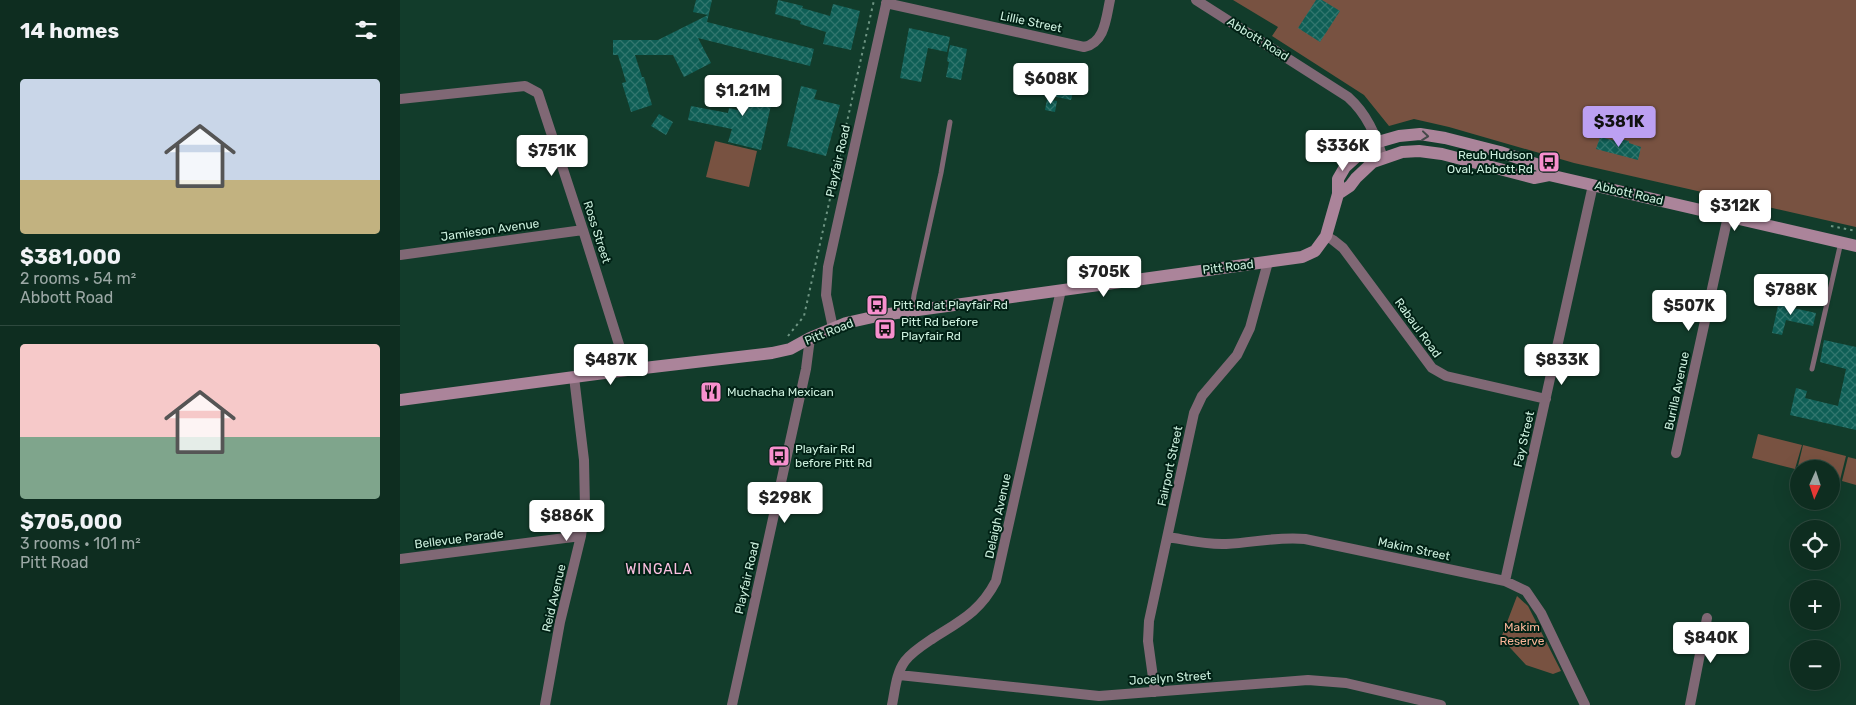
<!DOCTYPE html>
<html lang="en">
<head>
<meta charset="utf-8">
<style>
	body { margin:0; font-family:Rubik,sans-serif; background:#1c392d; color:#f1f3f6; height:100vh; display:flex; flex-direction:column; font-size:19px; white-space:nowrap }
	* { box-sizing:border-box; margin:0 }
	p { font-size:16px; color:#9ba8a5 }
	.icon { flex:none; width:28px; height:28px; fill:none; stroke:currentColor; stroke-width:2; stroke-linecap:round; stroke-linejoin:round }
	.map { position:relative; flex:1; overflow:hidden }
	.sheet { display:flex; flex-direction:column; background:#0e2d20; width:400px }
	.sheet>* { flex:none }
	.needle { width:32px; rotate:183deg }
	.fabs { position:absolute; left:1390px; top:460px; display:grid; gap:10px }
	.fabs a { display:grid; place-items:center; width:50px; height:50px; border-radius:50%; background:#0e2d20; box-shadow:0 5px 20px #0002,0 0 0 1px #2e493e; font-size:25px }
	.price { position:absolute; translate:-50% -42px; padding:0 11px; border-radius:5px; background:#fff; color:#222; font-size:16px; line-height:32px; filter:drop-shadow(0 1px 2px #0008) }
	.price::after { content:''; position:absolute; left:50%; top:30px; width:15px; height:11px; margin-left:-8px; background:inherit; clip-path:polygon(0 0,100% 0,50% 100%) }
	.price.active { background:#bca0f2; color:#111 }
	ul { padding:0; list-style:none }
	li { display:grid; align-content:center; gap:10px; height:265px; padding:0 20px }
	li+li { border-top:1px solid #2e493e }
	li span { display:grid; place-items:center; height:155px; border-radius:5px; color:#555 }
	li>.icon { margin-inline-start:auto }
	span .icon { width:90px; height:90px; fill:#fffc; stroke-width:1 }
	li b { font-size:21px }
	h2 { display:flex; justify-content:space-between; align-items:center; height:60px; padding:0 20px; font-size:21px }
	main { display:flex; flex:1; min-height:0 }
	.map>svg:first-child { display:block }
	.green { fill:#785241 }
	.building { fill:url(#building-cross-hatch) }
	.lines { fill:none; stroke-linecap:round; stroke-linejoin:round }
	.path { stroke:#6e9583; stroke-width:2; stroke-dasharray:2.5 4; stroke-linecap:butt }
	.lane { stroke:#806875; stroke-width:5 }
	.street { stroke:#806875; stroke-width:10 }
	.secondary { stroke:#ab849a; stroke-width:12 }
	.oneway { stroke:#45494a }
	.labels { text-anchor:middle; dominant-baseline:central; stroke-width:4; stroke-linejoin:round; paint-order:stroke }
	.street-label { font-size:12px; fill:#cbefdd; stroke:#012115 }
	.poi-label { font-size:12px; fill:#cbefdd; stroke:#012115; text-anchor:start }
	.park-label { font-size:12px; fill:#f9b497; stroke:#012115 }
	.neighbourhood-label { font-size:14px; letter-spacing:1px; fill:#fbc0e1; stroke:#012115 }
</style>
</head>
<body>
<main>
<section class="sheet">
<h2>14 homes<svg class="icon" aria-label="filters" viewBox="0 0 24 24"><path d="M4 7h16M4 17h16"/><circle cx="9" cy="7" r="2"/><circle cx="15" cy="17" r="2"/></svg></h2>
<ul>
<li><span style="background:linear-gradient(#c9d6e8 65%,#c2b280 0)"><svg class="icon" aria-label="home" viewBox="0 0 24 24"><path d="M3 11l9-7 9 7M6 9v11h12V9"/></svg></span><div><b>$381,000</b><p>2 rooms · 54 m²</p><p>Abbott Road</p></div></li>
<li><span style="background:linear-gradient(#f6c9c9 60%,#7fa58c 0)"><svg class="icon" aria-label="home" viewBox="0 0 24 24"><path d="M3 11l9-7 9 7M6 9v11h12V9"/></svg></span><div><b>$705,000</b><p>3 rooms · 101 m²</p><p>Pitt Road</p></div></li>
</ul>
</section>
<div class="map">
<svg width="1456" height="705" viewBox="0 0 1456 705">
	<defs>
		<pattern id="building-cross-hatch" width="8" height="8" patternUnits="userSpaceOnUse" patternTransform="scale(1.25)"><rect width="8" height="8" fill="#0f5f56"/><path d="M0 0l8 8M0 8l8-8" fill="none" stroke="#31766e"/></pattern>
	</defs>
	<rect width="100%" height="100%" fill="#123c2b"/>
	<!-- green -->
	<path class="green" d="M833,0H1456V227L1174,163L1049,127L1014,119L989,126L964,95L872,36L878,27Z
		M315,141L357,151L349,187L306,177Z
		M1358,434L1402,445L1395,469L1352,458Z
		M1403,445L1446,456L1440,480L1431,478V469L1397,470Z
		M1448,457L1456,459V485L1442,481Z
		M1117,596L1128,606L1161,671L1153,674L1126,665L1101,638Z"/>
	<!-- building -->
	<path class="building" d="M296,0H312L307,22L414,49L410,66L298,38L311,63L284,77L273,55H235L242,77H244L252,105L231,112L222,83L226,82L218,55H213V40H258L308,15L293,12Z
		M378,0L403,6L402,8L430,16L433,4L460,11L451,50L423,44L426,32L400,24L401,21L375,14Z
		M916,0H922L940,11L920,42L898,28Z
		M509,28L550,37L547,52L528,48L521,82L500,78Z
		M550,45L567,49L561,80L546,77L549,62L547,61Z
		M657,72L677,76L671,100L652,96Z
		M354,78L376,83L361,150L328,142L332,129L288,120L291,106L328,113L329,108L346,112Z
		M401,86L417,90L414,99L440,105L426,156L387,146Z
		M647,99L657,101L655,112L645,110Z
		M259,114L273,122L266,135L251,126Z
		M1200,137L1216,141V138L1229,141V143L1241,147L1238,160L1196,149Z
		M1382,299L1394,302L1393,308L1416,313L1413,326L1386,320L1382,335L1372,333L1379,301H1382Z
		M1424,340L1456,347V430L1390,415L1396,388L1407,391L1405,398L1438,406L1446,369L1420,362Z"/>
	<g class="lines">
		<!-- path -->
		<path class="path" d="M1431,226L1456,231
			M388,336L404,316L474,0"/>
		<!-- lane -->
		<path class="lane" d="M512,310L514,295L541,173L550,122
			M1412,369L1441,242"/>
		<!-- street -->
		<path class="street" d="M796,0L948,97C967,114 975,134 983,158
			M486,3L684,47C705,43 706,18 710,0
			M0,99L125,86L138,93L183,230L227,370
			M926,236L933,240L943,248L1032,368L1046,376L1146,399
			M0,255L183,230
			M433,328L426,295L428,267L487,0
			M1276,453L1328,216
			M768,537C787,540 807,545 826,544C853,543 878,536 905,539L1105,581L1126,591L1141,613L1185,705
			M0,559L181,536
			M1105,581L1193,185
			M499,675L699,696L908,680L946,683L1041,705
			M755,692L748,641L749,621L794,413L802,396L837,355L850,328L868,262
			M145,705L160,622L181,536L185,508L184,460L174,377
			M332,705L406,369L410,338
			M492,705C495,691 496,673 505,661C512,652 523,645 532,639C560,621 580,612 596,581L661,290
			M1290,705L1307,618"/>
		<!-- secondary -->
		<path class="secondary" d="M938,194L950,186L956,178L973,162L1002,152L1019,151L1042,154L1134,178L1149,175L1456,246
			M0,400L227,370L372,353L390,349L410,338L446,323L482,315L902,257L915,251L926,236L938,194V179L945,167L966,148L978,142L999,136L1020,134L1045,138L1100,152L1139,165L1149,175"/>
	</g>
	<!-- one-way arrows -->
	<defs><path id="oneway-chevron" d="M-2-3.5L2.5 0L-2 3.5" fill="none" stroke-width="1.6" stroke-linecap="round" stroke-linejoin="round" transform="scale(1.25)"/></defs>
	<use class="oneway" href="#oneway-chevron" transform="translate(1025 136) rotate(6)"/>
	<!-- icons -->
	<defs>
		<g id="bus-square" transform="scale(1.125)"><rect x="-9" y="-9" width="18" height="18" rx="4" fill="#f790ce" stroke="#012115"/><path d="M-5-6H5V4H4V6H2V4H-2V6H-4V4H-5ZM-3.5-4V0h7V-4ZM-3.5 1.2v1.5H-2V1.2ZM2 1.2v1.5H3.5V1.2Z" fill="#111"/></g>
		<g id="restaurant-square" transform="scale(1.125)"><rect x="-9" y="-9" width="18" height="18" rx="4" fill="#f790ce" stroke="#012115"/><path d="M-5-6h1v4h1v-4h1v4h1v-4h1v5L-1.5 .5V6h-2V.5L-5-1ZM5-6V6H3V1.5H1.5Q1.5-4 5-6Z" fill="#111"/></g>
	</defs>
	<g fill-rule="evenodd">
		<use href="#bus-square" x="1149" y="162"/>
		<use href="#bus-square" x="477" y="305"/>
		<use href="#bus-square" x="485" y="329"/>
		<use href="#restaurant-square" x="311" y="392"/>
		<use href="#bus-square" x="379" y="456"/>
	</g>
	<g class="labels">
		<!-- street labels -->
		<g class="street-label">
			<text transform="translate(631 22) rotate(12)">Lillie Street</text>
			<text transform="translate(858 39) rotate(32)">Abbott Road</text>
			<text transform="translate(438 161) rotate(-77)">Playfair Road</text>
			<text transform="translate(1229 193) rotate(13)">Abbott Road</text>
			<text transform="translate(90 230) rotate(-8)">Jamieson Avenue</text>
			<text transform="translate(197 232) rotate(72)">Ross Street</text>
			<text transform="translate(828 267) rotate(-7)">Pitt Road</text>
			<text transform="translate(1018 328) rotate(54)">Rabaul Road</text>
			<text transform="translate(429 332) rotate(-22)">Pitt Road</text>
			<text transform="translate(1277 391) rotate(-78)">Burilla Avenue</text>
			<text transform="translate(1124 439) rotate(-77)">Fay Street</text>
			<text transform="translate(770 466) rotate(-78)">Fairport Street</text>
			<text transform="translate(598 516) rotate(-78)">Delaigh Avenue</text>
			<text transform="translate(59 539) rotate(-7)">Bellevue Parade</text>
			<text transform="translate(1014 549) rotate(12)">Makim Street</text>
			<text transform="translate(347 578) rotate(-77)">Playfair Road</text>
			<text transform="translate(154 598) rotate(-77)">Reid Avenue</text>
			<text transform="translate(770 678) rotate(-4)">Jocelyn Street</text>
		</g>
		<!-- poi labels -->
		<g class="poi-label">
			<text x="1133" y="155" text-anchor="end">Reub Hudson<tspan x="1133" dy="14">Oval, Abbott Rd</tspan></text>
			<text x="493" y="305">Pitt Rd at Playfair Rd</text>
			<text x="501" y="322">Pitt Rd before<tspan x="501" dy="14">Playfair Rd</tspan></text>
			<text x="327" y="392">Muchacha Mexican</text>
			<text x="395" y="449">Playfair Rd<tspan x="395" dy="14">before Pitt Rd</tspan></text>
		</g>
		<!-- park labels -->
		<g class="park-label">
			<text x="1122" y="627">Makim<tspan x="1122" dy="14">Reserve</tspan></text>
		</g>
		<!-- neighbourhood labels -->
		<g class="neighbourhood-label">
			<text x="259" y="569">WINGALA</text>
		</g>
	</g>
</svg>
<div class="fabs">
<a><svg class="needle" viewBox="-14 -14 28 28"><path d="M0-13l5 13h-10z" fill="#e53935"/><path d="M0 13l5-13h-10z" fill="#9ba8a5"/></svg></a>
<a><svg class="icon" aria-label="locate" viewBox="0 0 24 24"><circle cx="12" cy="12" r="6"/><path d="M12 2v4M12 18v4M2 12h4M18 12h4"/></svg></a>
<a>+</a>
<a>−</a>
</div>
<b class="price" style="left:651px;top:105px">$608K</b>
<b class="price" style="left:343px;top:117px">$1.21M</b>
<b class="price active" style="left:1219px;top:148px">$381K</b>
<b class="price" style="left:943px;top:172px">$336K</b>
<b class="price" style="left:152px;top:177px">$751K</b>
<b class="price" style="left:1335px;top:232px">$312K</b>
<b class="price" style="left:704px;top:298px">$705K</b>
<b class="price" style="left:1391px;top:316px">$788K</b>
<b class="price" style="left:1289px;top:332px">$507K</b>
<b class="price" style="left:211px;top:386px">$487K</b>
<b class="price" style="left:1162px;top:386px">$833K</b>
<b class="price" style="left:385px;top:524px">$298K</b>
<b class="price" style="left:167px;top:542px">$886K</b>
<b class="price" style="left:1311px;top:664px">$840K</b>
</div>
</main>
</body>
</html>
